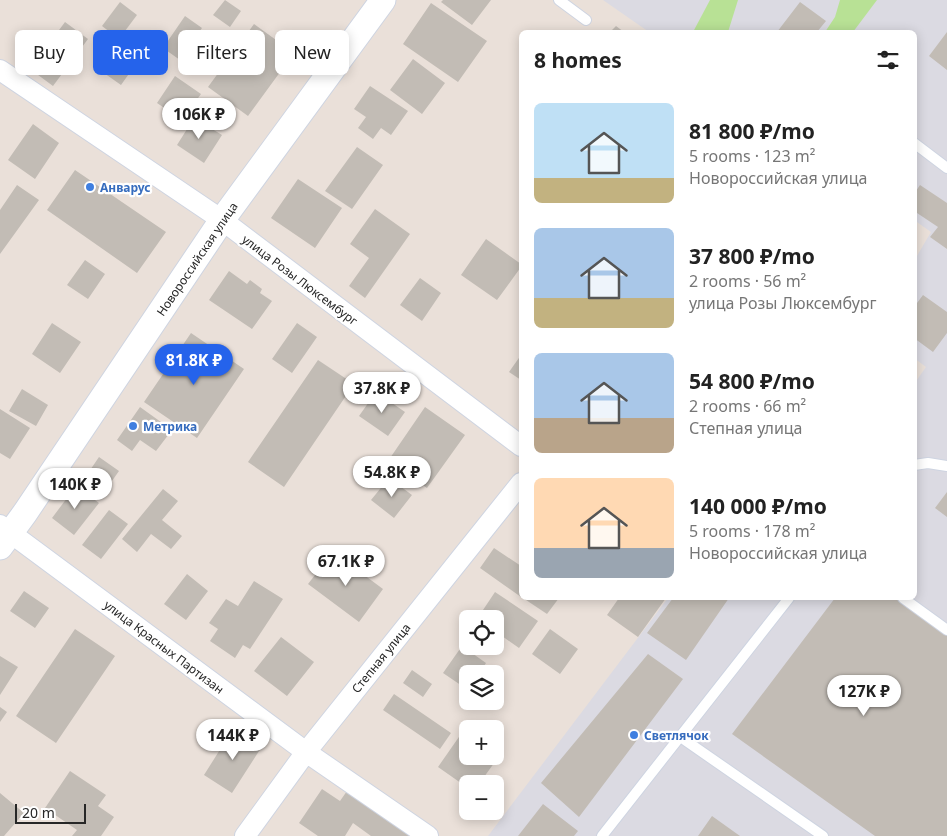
<!DOCTYPE html>
<html lang="en">
<head>
<meta charset="utf-8">
<style>
	body { margin:0; font-family:"Noto Sans",sans-serif; background:#f6f6f6; color:#222; height:100vh; display:flex; flex-direction:column; font-size:19px; white-space:nowrap }
	* { box-sizing:border-box; margin:0 }
	p { font-size:16px; color:#767676 }
	.icon { flex:none; width:28px; height:28px; fill:none; stroke:currentColor; stroke-width:2; stroke-linecap:round; stroke-linejoin:round }
	.map { position:relative; flex:1; overflow:hidden }
	.side { position:absolute; left:519px; top:30px; width:398px; height:570px; display:flex; flex-direction:column; background:#fff; border-radius:8px; box-shadow:0 2px 12px #0003 }
	.side>* { flex:none }
	.guide { position:absolute; left:15px; top:30px; width:429px; height:45px; display:flex; gap:10px }
	.controls { position:absolute; left:459px; top:610px; display:grid; gap:10px }
	.controls a { display:grid; place-items:center; width:45px; height:45px; border-radius:8px; background:#fff; box-shadow:0 2px 12px #0003; font-size:25px }
	.scale { position:absolute; left:15px; bottom:12px; width:71px; box-sizing:border-box; padding-left:5px; border:2px solid #272727; border-top:0; font-size:14px; line-height:18px; white-space:nowrap; color:#272727; -webkit-text-stroke:4px #fff; paint-order:stroke }
	.price { position:absolute; translate:-50% -42px; padding:0 11px; border-radius:18px; background:#fff; color:#222; font-size:16px; line-height:32px; filter:drop-shadow(0 1px 2px #0008) }
	.price::after { content:''; position:absolute; left:50%; top:30px; width:15px; height:11px; margin-left:-8px; background:inherit; clip-path:polygon(0 0,100% 0,50% 100%) }
	.price.active { background:#2563eb; color:#fff }
	ul { padding:0; list-style:none }
	li { display:flex; align-items:center; gap:15px; height:125px; padding:0 15px }
	li span { display:grid; place-items:center; flex:none; width:140px; height:100px; border-radius:8px; color:#555 }
	li>.icon { margin-inline-start:auto }
	span .icon { width:60px; height:60px; fill:#fffc; stroke-width:1 }
	li b { font-size:21px }
	h2 { display:flex; justify-content:space-between; align-items:center; height:60px; padding:0 15px; font-size:21px }
	.pill { padding:0 18px; border-radius:8px; background:#fff; box-shadow:0 2px 12px #0003; font-size:18px; line-height:45px }
	.pill.active { background:#2563eb; color:#fff }
	.map>svg:first-child { display:block }
	.industrial { fill:#dbdae2 }
	.green { fill:#b8e195 }
	.building { fill:#c2bcb5 }
	.lines { fill:none; stroke-linecap:round; stroke-linejoin:round }
	.service-casing { stroke:#ced4e1; stroke-width:12 }
	.minor-casing { stroke:#ced4e1; stroke-width:22 }
	.tertiary-casing { stroke:#ced4e1; stroke-width:27 }
	.service { stroke:#fff; stroke-width:10 }
	.minor { stroke:#fff; stroke-width:20 }
	.tertiary { stroke:#fff; stroke-width:25 }
	.shop-dot { fill:#3f7fe0; stroke:#fff; stroke-width:2 }
	.labels { text-anchor:middle; dominant-baseline:central; stroke-width:4.5; stroke-linejoin:round; paint-order:stroke }
	.shop-label { font-size:12px; font-weight:bold; fill:#366cbe; stroke:#fff; text-anchor:start }
	.street-label { font-size:12px; fill:#272727; stroke:#fff }
</style>
</head>
<body>
<div class="map">
<svg width="947" height="836" viewBox="0 0 947 836">
	<rect width="100%" height="100%" fill="#eae0d9"/>
	<!-- industrial -->
	<path class="industrial" d="M603,0H947V836H488L668,598H914V384L926,367L914,358V261L931,232L914,220V32H649Z"/>
	<!-- green -->
	<path class="green" d="M710,0H738L728,32H693Z
		M840,0H877L853,32H825L835,17Z"/>
	<!-- building -->
	<path class="building" d="M225,0L241,11L230,27L213,15Z
		M443,0H491L472,25L441,2Z
		M120,2L137,15L119,39L102,26Z
		M800,2L826,21L817,32H777Z
		M431,3L487,41L458,82L403,44Z
		M185,16L202,28L180,60L163,48Z
		M65,22L88,39L53,86L30,69Z
		M254,24L294,53L248,116L208,87Z
		M616,26L624,32H610Z
		M947,32V70L929,56Z
		M126,42L143,54L121,85L104,73Z
		M413,59L445,83L422,114L390,90Z
		M175,76L201,94L182,120L157,103Z
		M370,86L408,111L391,135L381,128L373,139L358,128L366,117L354,109Z
		M194,118L222,135L204,163L177,145Z
		M33,124L59,143L35,179L8,160Z
		M357,147L383,165L352,209L325,191Z
		M75,170L166,232L137,273L47,210Z
		M298,179L342,208L315,248L271,218Z
		M17,185L39,200L0,254V210Z
		M920,185L947,203V249L930,237L938,227L914,211V194Z
		M375,209L410,234L365,298L349,286L369,258L350,244Z
		M486,239L521,264V267L497,300L461,275Z
		M85,260L105,274L88,299L67,285Z
		M229,271L247,284L250,280L262,289L260,293L272,301L252,329L209,300Z
		M420,278L441,293L422,321L400,305Z
		M923,295L947,312V333L933,352L914,338V307Z
		M52,323L81,342L60,373L32,354Z
		M297,323L317,337L292,373L272,359Z
		M191,333L244,369L197,438L144,402Z
		M521,355V380L509,372Z
		M318,360L354,384L284,487L248,462Z
		M22,389L48,405L36,426L9,411Z
		M376,392L405,412L388,436L359,416Z
		M140,407L172,430L156,451L140,440L132,451L117,440Z
		M425,407L465,435L427,488L388,461Z
		M0,409L30,428L10,459L0,453Z
		M99,457L119,471L102,495L82,482Z
		M389,478L412,495L394,518L371,500Z
		M76,486L99,503L74,535L52,518Z
		M163,489L178,501L162,520L182,536L171,549L151,534L137,552L122,539Z
		M947,492V517L935,508Z
		M109,510L128,524L101,559L82,545Z
		M494,548L521,566V597L480,568Z
		M333,552L383,589L359,622L308,584Z
		M187,574L208,591L186,620L164,604Z
		M254,581L283,599L250,649L243,645L235,658L210,641L218,629L209,623L226,599L238,606Z
		M24,591L49,608L35,628L10,611Z
		M495,592L538,621L519,648L495,631V619H477Z
		M523,598H559L547,614Z
		M619,598H666L638,637L607,615Z
		M673,598H729L686,660L647,633Z
		M835,598H896L947,634V836H875L732,734Z
		M75,629L115,656L56,743L16,716Z
		M550,629L578,649L560,674L532,654Z
		M281,637L314,662L287,696L254,671Z
		M462,646L486,663L479,674H468V690L443,673Z
		M648,654L683,679L579,817L541,783Z
		M0,656L18,667L0,695Z
		M412,670L432,684L423,697L403,683Z
		M394,694L451,733L440,749L383,710Z
		M0,707L7,712L0,722Z
		M233,729L261,748L232,793L204,775Z
		M461,734L468,739V756H493L497,759L479,784H468V788L438,767Z
		M70,771L106,795L98,806L114,817L101,836H72L77,830L45,808Z
		M322,789L340,801L347,791L412,836H371L353,823L345,836H318L299,823Z
		M0,793L24,813L4,836H0Z
		M543,804L578,831L574,836H518Z
		M712,816L740,836H698Z"/>
	<g class="lines">
		<!-- service casing -->
		<g class="service-casing">
			<path id="service" d="M559,0L586,20
				M914,143L947,168
				M914,465L928,463L947,466
				M903,598L947,630
				M679,736L823,836
				M602,836L789,598"/>
		</g>
		<!-- minor casing -->
		<g class="minor-casing">
			<path id="minor" d="M0,70L222,220L521,446
				M0,525L306,752L428,836
				M245,836L306,752L521,483"/>
		</g>
		<!-- tertiary casing -->
		<g class="tertiary-casing">
			<path id="tertiary" d="M0,547L25,513L222,220L383,0"/>
		</g>
		<!-- service -->
		<use href="#service" class="service"/>
		<!-- minor -->
		<use href="#minor" class="minor"/>
		<!-- tertiary -->
		<use href="#tertiary" class="tertiary"/>
	</g>
	<!-- markers -->
	<g class="shop-dot">
		<circle cx="90" cy="187" r="5"/>
		<circle cx="133" cy="426" r="5"/>
		<circle cx="634" cy="735" r="5"/>
	</g>
	<g class="labels">
		<!-- shop labels -->
		<g class="shop-label">
			<text x="100" y="187">Анварус</text>
			<text x="143" y="426">Метрика</text>
			<text x="644" y="735">Светлячок</text>
		</g>
		<!-- street labels -->
		<g class="street-label">
			<text transform="translate(197 259) rotate(-56)">Новороссийская улица</text>
			<text transform="translate(300 280) rotate(37)">улица Розы Люксембург</text>
			<text transform="translate(164 647) rotate(37)">улица Красных Партизан</text>
			<text transform="translate(381 658) rotate(-51)">Степная улица</text>
		</g>
	</g>
</svg>
<div class="controls">
<a><svg class="icon" aria-label="locate" viewBox="0 0 24 24"><circle cx="12" cy="12" r="6"/><path d="M12 2v4M12 18v4M2 12h4M18 12h4"/></svg></a>
<a><svg class="icon" aria-label="layers" viewBox="0 0 24 24"><path d="M12 4l9 5-9 5-9-5zM3 14l9 5 9-5"/></svg></a>
<a>+</a>
<a>−</a>
</div>
<div class="scale">20 m</div>
<b class="price" style="left:199px;top:140px">106K ₽</b>
<b class="price active" style="left:194px;top:386px">81.8K ₽</b>
<b class="price" style="left:382px;top:414px">37.8K ₽</b>
<b class="price" style="left:392px;top:498px">54.8K ₽</b>
<b class="price" style="left:75px;top:510px">140K ₽</b>
<b class="price" style="left:346px;top:587px">67.1K ₽</b>
<b class="price" style="left:864px;top:717px">127K ₽</b>
<b class="price" style="left:233px;top:761px">144K ₽</b>
<div class="guide">
<a class="pill">Buy</a>
<a class="pill active">Rent</a>
<a class="pill">Filters</a>
<a class="pill">New</a>
</div>
<section class="side">
<h2>8 homes<svg class="icon" aria-label="filters" viewBox="0 0 24 24"><path d="M4 7h16M4 17h16"/><circle cx="9" cy="7" r="2"/><circle cx="15" cy="17" r="2"/></svg></h2>
<ul>
<li><span style="background:linear-gradient(#bfe0f5 75%,#c2b280 0)"><svg class="icon" aria-label="home" viewBox="0 0 24 24"><path d="M3 11l9-7 9 7M6 9v11h12V9"/></svg></span><div><b>81 800 ₽/mo</b><p>5 rooms · 123 m²</p><p>Новороссийская улица</p></div></li>
<li><span style="background:linear-gradient(#a9c7e8 70%,#c2b280 0)"><svg class="icon" aria-label="home" viewBox="0 0 24 24"><path d="M3 11l9-7 9 7M6 9v11h12V9"/></svg></span><div><b>37 800 ₽/mo</b><p>2 rooms · 56 m²</p><p>улица Розы Люксембург</p></div></li>
<li><span style="background:linear-gradient(#a9c7e8 65%,#b9a48a 0)"><svg class="icon" aria-label="home" viewBox="0 0 24 24"><path d="M3 11l9-7 9 7M6 9v11h12V9"/></svg></span><div><b>54 800 ₽/mo</b><p>2 rooms · 66 m²</p><p>Степная улица</p></div></li>
<li><span style="background:linear-gradient(#ffd9b3 70%,#9aa5b1 0)"><svg class="icon" aria-label="home" viewBox="0 0 24 24"><path d="M3 11l9-7 9 7M6 9v11h12V9"/></svg></span><div><b>140 000 ₽/mo</b><p>5 rooms · 178 m²</p><p>Новороссийская улица</p></div></li>
</ul>
</section>
</div>
</body>
</html>
